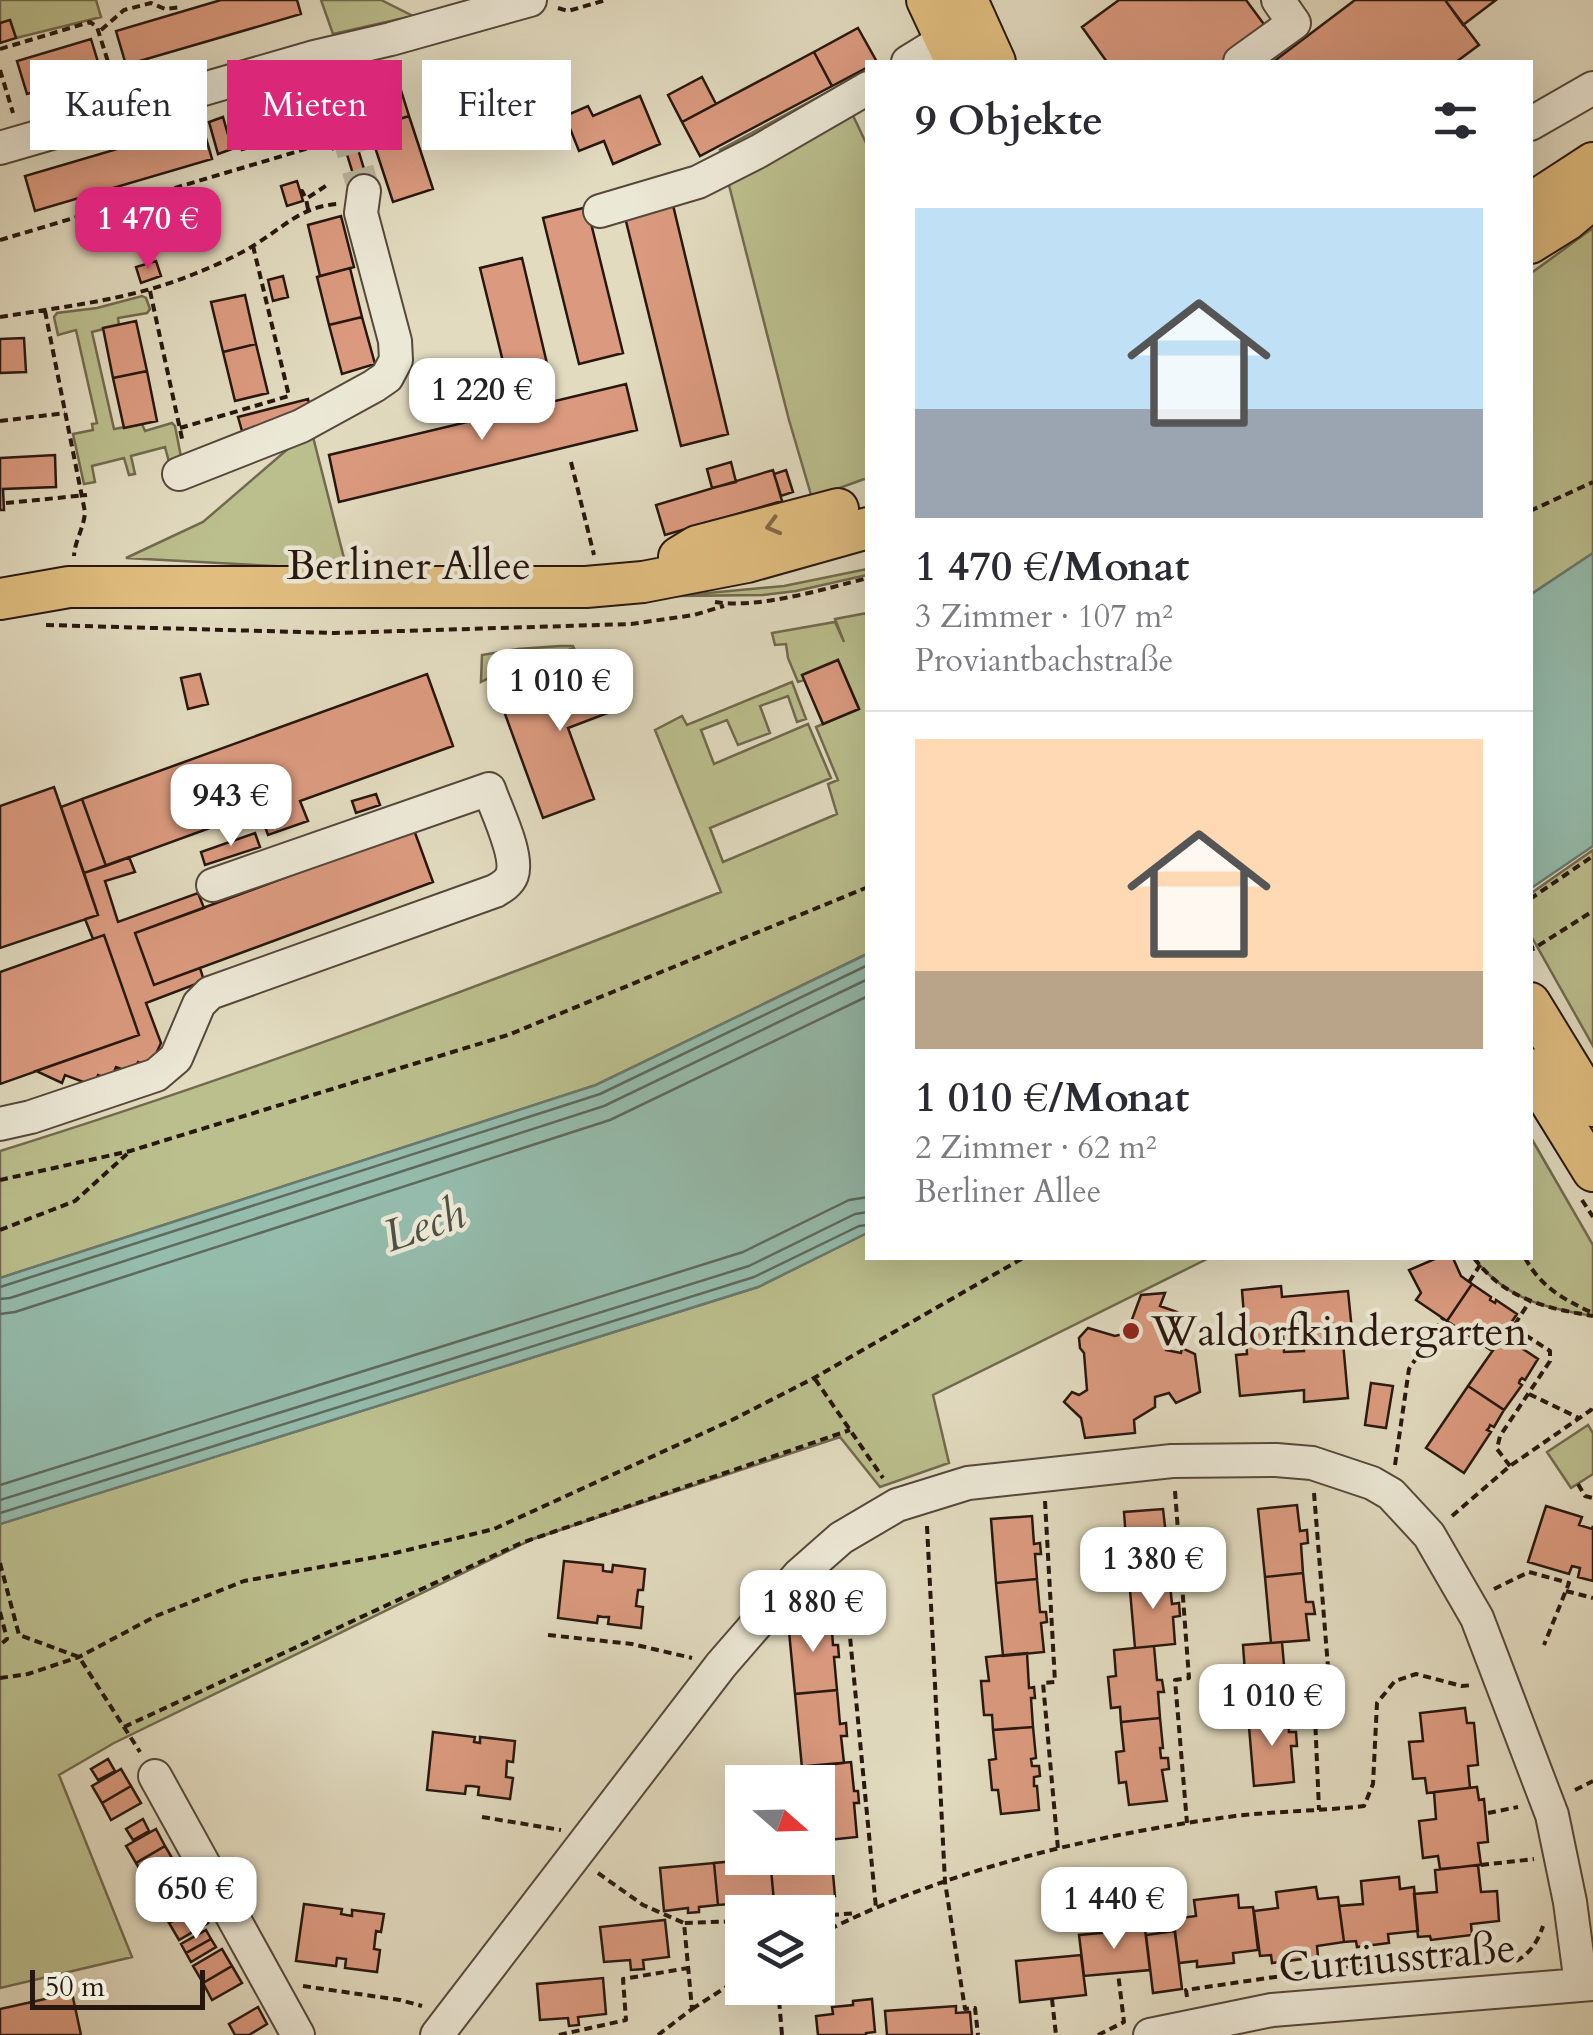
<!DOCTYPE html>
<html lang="de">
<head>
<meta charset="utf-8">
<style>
	body { margin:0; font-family:Cardo,serif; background:#f7f7f7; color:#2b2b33; height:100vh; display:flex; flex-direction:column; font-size:38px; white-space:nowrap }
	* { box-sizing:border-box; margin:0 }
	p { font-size:32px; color:#7c7c81 }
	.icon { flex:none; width:55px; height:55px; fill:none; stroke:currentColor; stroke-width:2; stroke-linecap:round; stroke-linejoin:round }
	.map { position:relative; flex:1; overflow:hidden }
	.drawer { position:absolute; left:865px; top:60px; width:668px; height:1200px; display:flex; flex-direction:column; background:#fff; border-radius:0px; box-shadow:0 10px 40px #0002 }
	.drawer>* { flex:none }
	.hud { position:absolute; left:30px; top:60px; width:685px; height:90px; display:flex; gap:20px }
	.needle { width:65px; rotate:110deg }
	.buttons { position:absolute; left:725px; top:1765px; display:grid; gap:20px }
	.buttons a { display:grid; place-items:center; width:110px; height:110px; border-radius:0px; background:#fff; box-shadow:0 10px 40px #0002; font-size:50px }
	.scale { position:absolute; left:30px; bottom:25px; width:175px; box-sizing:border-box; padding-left:10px; border:5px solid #28170f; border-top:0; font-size:28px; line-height:35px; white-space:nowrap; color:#28170f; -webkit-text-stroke:8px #ece8d6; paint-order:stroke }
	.price { position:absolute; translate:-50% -85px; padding:0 22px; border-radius:20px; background:#fff; color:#222; font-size:32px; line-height:65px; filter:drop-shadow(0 2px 5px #0008) }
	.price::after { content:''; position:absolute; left:50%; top:60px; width:30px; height:22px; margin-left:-15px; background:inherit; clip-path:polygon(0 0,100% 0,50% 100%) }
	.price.active { background:#db2777; color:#fff }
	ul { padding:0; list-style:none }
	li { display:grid; align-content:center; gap:20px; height:530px; padding:0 50px }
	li+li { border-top:2px solid #e1e1e2 }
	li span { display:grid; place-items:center; height:310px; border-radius:0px; color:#555 }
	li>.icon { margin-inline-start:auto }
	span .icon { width:180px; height:180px; fill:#fffc; stroke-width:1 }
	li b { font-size:42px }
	h2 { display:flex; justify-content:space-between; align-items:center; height:120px; padding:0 50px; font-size:42px }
	.pill { padding:0 35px; border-radius:0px; background:#fff; box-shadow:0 10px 40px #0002; font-size:35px; line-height:90px }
	.pill.active { background:#db2777; color:#fff }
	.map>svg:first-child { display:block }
	.green { fill:#bbbe8d; stroke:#726a4e; stroke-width:2.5 }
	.water { fill:#95bcad; stroke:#697a6e; stroke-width:2.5 }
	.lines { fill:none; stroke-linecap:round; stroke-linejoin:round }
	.shore { stroke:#5e6a5e; stroke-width:2.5 }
	.building { fill:#db9a7f; stroke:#28170f; stroke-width:2.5; fill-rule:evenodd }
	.minor-tunnel { stroke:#bdb49d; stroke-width:32; stroke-dasharray:32 16; stroke-linecap:butt }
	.minor-casing { stroke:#56483b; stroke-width:36 }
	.major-casing { stroke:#28170f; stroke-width:44 }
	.path { stroke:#28170f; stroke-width:4; stroke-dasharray:8 5; stroke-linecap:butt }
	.minor { stroke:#ece8d6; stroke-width:32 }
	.major { stroke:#e1be80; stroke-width:40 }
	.oneway { stroke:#846a48 }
	.poi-dot { fill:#8f2418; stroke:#ece8d6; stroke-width:4 }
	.labels { text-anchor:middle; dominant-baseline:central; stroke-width:9; stroke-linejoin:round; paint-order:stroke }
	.street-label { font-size:42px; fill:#28170f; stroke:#ece8d6 }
	.poi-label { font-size:42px; fill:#28170f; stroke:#ece8d6; text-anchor:start }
	.water-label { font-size:45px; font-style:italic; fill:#4e5146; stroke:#ece8d6 }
</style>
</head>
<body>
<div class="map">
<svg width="1593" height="2035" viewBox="0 0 1593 2035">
	<rect width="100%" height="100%" fill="#e2dbc0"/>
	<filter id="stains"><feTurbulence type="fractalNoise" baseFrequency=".002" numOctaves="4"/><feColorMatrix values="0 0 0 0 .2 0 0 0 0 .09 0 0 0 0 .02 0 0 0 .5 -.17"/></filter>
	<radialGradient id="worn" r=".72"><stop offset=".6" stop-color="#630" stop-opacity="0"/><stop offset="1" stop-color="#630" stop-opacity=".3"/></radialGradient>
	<!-- green -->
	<path class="green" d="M0,0H96L101,17L16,38L10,20L0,23Z
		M321,0H381L413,16L333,34Z
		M839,86L867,145V478L812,498L789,420L720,150Z
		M1593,228V553L1530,595V274Z
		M142,296L146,298L150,309L147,313L118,318L119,325L92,332L114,429L142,424L145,431L172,423L175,426L182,462L170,466L165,447L131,456L135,474L129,475L124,458L92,466L95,482L84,484L73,434L93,430L92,424L97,423L76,330L58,335L54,317L57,313L97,308Z
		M311,429L347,570L126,558L203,522Z
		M867,569V575L796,591L763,595L676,596L784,586Z
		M867,613V954L596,1085L0,1278V1151C244,1075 483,985 721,892L655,730L682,716L687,725L792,682L806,719L797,722L788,696L760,706L770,733L738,745L727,720L701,730L714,764L808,724L831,778L710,828L723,862L837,814L828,784L838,780L816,727L859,708L838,660L803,675L804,680L798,682L788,658L786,644L775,645L772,633L835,622L844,642L835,619Z
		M560,646H573L574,648L555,655H535L520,659L510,667L481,682L482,655L518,649Z
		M1593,850V1046L1530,934V894Z
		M1530,1136L1593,1245V1316C1545,1308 1505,1299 1474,1258H1530Z
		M867,1233L868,1258H1209L933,1395L949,1463L880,1487L840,1437L533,1539L114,1743L59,1775L132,1957L0,1988V1524L758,1287Z
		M1588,1425L1593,1433V1474L1571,1488L1547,1452Z"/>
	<!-- water -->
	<path class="water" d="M1593,553V846L1530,889V595Z
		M867,954V1233L758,1287L0,1524V1278L596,1085Z"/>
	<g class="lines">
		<!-- shore -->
		<path class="shore" d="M0,1287L600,1094L868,965
			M0,1299L10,1298L604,1106L868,979
			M0,1314L15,1312L610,1120L868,996
			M0,1485L743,1252L849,1200L868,1197
			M0,1500L749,1266L855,1214L868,1212
			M0,1513L754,1277L859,1226L868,1225"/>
	</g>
	<!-- building -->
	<path class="building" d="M221,0H297L301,14L126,65L116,31Z
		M1119,0H1246L1269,31L1225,62H1107L1082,27Z
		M1355,0H1445L1479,45L1456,62H1273Z
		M1445,0H1496L1463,25Z
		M10,20L16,38L0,43V23Z
		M858,28L877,62H868V67L832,86L814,52Z
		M91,39L101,72L27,94L17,61Z
		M814,52L832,86L700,156L682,122Z
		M394,68L409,116L369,129L354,82Z
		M336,76L370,189L359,193L344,145L333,149L313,82Z
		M702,77L716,104L682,122L668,95Z
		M307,92L317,128L242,150L231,115Z
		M640,96L660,144L613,164L604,141L579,151L565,116L588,106L593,116Z
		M409,116L433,189L393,202L369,129Z
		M223,117L232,149L218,154L209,122Z
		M202,124L212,159L35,211L25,176Z
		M297,181L303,201L287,206L281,186Z
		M672,201L728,434L681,446L624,213Z
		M587,207L623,353L579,364L543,218Z
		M341,216L354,267L320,276L308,225Z
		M522,258L549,372L508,382L480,268Z
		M156,261L161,276L141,283L136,267Z
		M350,268L362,317L329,325L317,277Z
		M283,276L288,297L273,301L268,280Z
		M245,295L256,344L223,352L211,302Z
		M362,317L375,364L342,374L329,325Z
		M136,321L147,371L113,378L103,328Z
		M24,338L26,372L0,373V339Z
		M256,344L268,393L235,401L223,352Z
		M147,371L157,421L124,428L113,378Z
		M626,384L637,430L339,502L329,455Z
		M308,399L311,412L242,431L238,417Z
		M55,455L56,487L3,489L4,510H0V458Z
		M731,462L736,482L712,488L707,469Z
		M773,470L782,501L665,535L656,505Z
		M786,470L793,492L781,496L774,474Z
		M838,660L859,709L823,724L802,675Z
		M610,663L626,706L568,728L594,799L543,818L501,703Z
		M200,674L208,704L188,709L181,678Z
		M427,674L453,746L300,801L308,821L268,835L259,810L106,866L82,799Z
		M54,787L98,915L0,948V806Z
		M376,794L380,805L356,813L352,801Z
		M82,799L106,866L84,873L61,807Z
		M414,830L433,882L154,985L135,933Z
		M255,833L260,847L205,865L201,852Z
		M129,857L135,872L105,881L118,922L198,893L204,908L135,933L154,985L200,968L204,981L146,1003L161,1043L150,1067L138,1062L133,1073L116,1067L111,1080L98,1075L94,1086L65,1075L62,1083L36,1071L139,1035L104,935L93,939L85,919L98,915L84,873Z
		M104,935L139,1035L0,1084V972Z
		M1437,1258H1453L1461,1276L1472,1284L1447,1321L1416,1300L1421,1293L1409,1270Z
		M1472,1284L1491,1297L1490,1300L1495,1303L1496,1300L1517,1314L1492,1351L1447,1321Z
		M1281,1286L1282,1297L1348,1291L1352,1331H1342L1348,1398L1304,1402V1390L1240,1396L1236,1355L1247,1354L1242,1290ZM1304,1333V1351L1284,1352L1283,1334Z
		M1165,1293L1160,1306L1177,1312L1174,1321L1171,1322L1166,1350L1181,1353L1182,1348L1195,1354L1200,1392L1176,1403L1169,1393L1155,1397V1407L1134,1420L1135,1433L1085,1438L1081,1418L1064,1402L1072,1392L1079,1395L1087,1390L1084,1353L1080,1348L1079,1338L1088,1328L1115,1336L1127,1333L1141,1295Z
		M1503,1336L1538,1359L1525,1380L1522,1378L1520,1380L1519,1383L1522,1385L1504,1410L1468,1386Z
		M1371,1383L1393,1386L1386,1428L1365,1425Z
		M1468,1386L1504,1410L1494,1427L1490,1425L1489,1428L1487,1430L1491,1432L1464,1473L1426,1448Z
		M1297,1505L1300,1531L1307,1530L1308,1543L1301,1544L1303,1573L1265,1577L1258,1509Z
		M1546,1506L1582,1517L1579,1525L1592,1529L1593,1526V1581L1578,1577L1580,1568L1572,1566L1569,1574L1528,1562Z
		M1163,1509L1166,1535H1173L1174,1547L1167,1548L1169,1576L1129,1579L1124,1512Z
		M1032,1516L1034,1544L1040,1543L1041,1554H1035L1037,1579L996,1583L991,1519Z
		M564,1561L603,1565V1571L612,1572L613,1565L645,1569L643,1590H638L636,1606L643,1607L641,1628L608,1624L609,1617H603L598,1616L597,1623L558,1618Z
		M1303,1573L1306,1602H1313L1315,1614H1306L1309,1640L1271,1643L1265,1577Z
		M1169,1576L1172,1604L1179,1603L1180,1616L1173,1617L1175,1644L1135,1648L1129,1579Z
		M1037,1579L1040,1612H1046L1047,1622L1041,1623L1044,1652L1003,1656L996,1583Z
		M831,1617L833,1645H838L839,1657H834L837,1690L795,1694L788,1621Z
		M1282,1642L1285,1677H1292L1293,1689L1286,1690L1288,1712L1248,1715L1243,1645Z
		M1154,1646L1157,1680H1162L1164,1692H1158L1160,1718L1121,1722L1120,1707L1111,1708L1108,1677L1116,1676L1114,1650Z
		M1027,1653L1029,1688L1034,1687L1035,1698H1031L1033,1727L993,1730L992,1715H984L981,1681H989L986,1657Z
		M837,1690L840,1724L846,1723L847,1736H841L844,1763L802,1768L795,1694Z
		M1465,1708L1467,1723H1474L1478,1765L1468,1766L1470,1788L1427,1793L1425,1778L1413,1779L1409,1742L1423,1741L1420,1713Z
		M1288,1712L1289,1732H1296L1297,1746H1291L1294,1782L1254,1786L1248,1715Z
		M1160,1718L1163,1748H1160L1161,1758H1168L1169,1769L1162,1770L1167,1801L1129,1805L1126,1782L1119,1783L1116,1752L1124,1751L1121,1722Z
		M1033,1727L1036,1758L1031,1759L1032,1766H1039L1040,1776L1034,1777V1786H1037L1039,1810L1001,1814L998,1790H992L989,1760L996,1759L993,1730Z
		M433,1732L475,1737L474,1742L480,1743V1737L515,1741L513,1762L507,1761L506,1777L513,1778L510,1799L478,1795L479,1787L472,1786H466L465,1794L427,1790Z
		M108,1759L115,1771L98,1780L91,1769Z
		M851,1762L854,1791H858L859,1803H854L857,1837L818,1841V1782H809L808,1766Z
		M121,1769L131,1786L102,1803L92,1786Z
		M131,1786L141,1803L111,1820L102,1803Z
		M1477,1787L1479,1800L1484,1799L1488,1842L1478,1843L1481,1865L1440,1869L1438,1856L1423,1858L1419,1821L1436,1819L1434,1792Z
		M143,1819L149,1831L133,1840L126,1829Z
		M156,1829L165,1846L136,1863L126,1846Z
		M826,1840L827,1853L831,1852L835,1896L811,1898V1903L800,1904V1900L774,1902L770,1858H818V1841Z
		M165,1846L175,1863L146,1880L136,1863Z
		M770,1858L774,1902L754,1903L755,1908L744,1909V1903L718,1905L714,1863Z
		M714,1863L718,1905L699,1907V1912L688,1913V1908L664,1911L660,1868Z
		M1478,1865L1481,1892L1497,1891L1499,1921L1471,1924L1472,1935L1431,1940L1430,1936L1418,1937L1414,1894L1437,1892L1435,1870Z
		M1399,1877L1400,1889L1414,1887L1418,1931L1388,1934L1389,1943L1357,1947L1356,1941L1344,1942L1339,1906L1363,1904L1361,1881Z
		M1316,1887L1318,1899L1338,1897L1344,1942L1317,1946L1318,1957L1272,1963L1271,1955L1260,1956L1254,1911L1278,1908L1276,1892Z
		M188,1889L198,1906L169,1923L159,1906Z
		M1238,1895L1239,1908L1253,1907L1258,1950L1233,1953L1234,1963L1197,1967V1961L1179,1963L1173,1919L1196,1916L1194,1900Z
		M304,1904L342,1909L341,1914L352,1916V1910L384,1914L381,1932L376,1931L374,1949L380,1950L377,1972L345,1968L346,1959L337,1958L336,1966L296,1961Z
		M198,1906L208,1923L179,1940L169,1923Z
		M665,1920L669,1957L643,1960L644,1969L631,1970L630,1960L604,1962L600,1927Z
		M1145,1929L1150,1970L1084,1976L1079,1935Z
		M206,1930L211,1939L186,1953L181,1944Z
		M1175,1931L1182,1989L1153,1993L1146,1935Z
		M211,1939L216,1947L191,1962L186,1953Z
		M222,1949L232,1966L203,1983L193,1966Z
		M1081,1955L1086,1995L1020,2002L1016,1961Z
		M232,1966L242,1983L212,2000L203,1983Z
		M603,1978L606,2014L578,2017L579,2025L569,2026L568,2018L540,2020L537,1984Z
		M72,1993L81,2035H0V2009Z
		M872,1999L875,2032L866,2033V2035H818L816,2016L833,2014L832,2007L853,2005V2001Z
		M956,2006V2013L970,2012L972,2035H887L885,2011Z
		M258,2007L267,2024L249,2035H235L229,2024Z"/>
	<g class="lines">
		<!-- minor-tunnel -->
		<path class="minor-tunnel" d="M331,77L364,191"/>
		<!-- minor casing -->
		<g class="minor-casing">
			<path id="minor" d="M908,62L955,33L960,24
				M1240,62L1294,23L1278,0
				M1530,124L1593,88
				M0,148L314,57L391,39L530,0
				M600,211L698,182L759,151L868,88
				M179,474L301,426L374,386L387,377L396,360L395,341L361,213L364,191
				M0,1124L31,1117L156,1075L176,1058L199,1004L210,993L495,891C502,887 509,883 512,875C519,855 496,810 489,789L213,885
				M155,1776L298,2035
				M437,2035L721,1665L799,1575L841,1538L897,1505L968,1483L1172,1461L1276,1460L1312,1463L1372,1483L1391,1494L1429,1535L1477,1618L1552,1815L1570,1902L1581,1984
				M1150,2035L1272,2010L1593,1984"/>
		</g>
		<!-- major casing -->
		<g class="major-casing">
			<path id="major" d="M927,0L956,62
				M967,0L995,62
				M1530,204L1593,163
				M1530,243L1567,220L1593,198
				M679,557L697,546L838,509
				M0,599L69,587H586L643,582L747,562L868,528
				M1530,1003L1593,1106
				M1530,1069L1593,1171"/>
		</g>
		<!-- path -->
		<path class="path" d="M558,8L568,11L606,0
			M101,30L124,10L151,3L165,9L181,7
			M0,49L90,22L97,27L116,87
			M0,70L13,113
			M424,129L429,151
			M300,192L302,191L306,199
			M308,209L306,199L327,185
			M0,240L319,145
			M150,291L183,443
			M45,311L85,512C84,528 75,540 74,556
			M0,317C66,306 131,300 194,274C214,266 237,256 256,244C285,226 301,207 337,204
			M0,421L65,413
			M180,428L289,396L253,246
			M571,462L594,555
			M6,503L87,495
			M1530,511L1593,482
			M715,602C759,609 824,589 868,578
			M46,625L335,633L631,624L694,615L724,606
			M1530,899L1593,856
			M1530,943L1533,949L1593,911
			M0,1180L130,1151L508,1035L868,887
			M1582,1200L1593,1217
			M0,1230L75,1201L127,1154
			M1474,1258C1505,1299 1545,1308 1593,1316
			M1525,1258C1541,1287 1564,1300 1593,1313
			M1469,1282L1480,1265
			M815,1379L883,1478
			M1529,1394L1579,1418
			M1395,1465L1409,1369L1443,1318
			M1510,1466L1497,1449L1500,1436L1550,1361V1351L1513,1327L1530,1301
			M1578,1484L1585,1496L1593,1498
			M1175,1491L1189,1678L1175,1680L1187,1823
			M1314,1493L1328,1667L1313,1670L1319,1810
			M1045,1501L1055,1682L1043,1683L1058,1849
			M1452,1516L1510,1466L1591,1410L1593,1405
			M927,1526L945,1882L965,2009L975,2008L978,2035
			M0,1563L19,1635L79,1657L140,1752
			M844,1574L876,1908
			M1494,1589L1529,1572L1569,1583L1544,1645
			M1566,1591L1593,1598
			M0,1612L7,1639L0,1645
			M548,1635L632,1644L692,1658
			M0,1678L28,1674L79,1657L156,1616L244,1581L387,1555L494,1529L732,1420L814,1378L1023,1258
			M124,1727L521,1543L850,1430
			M1575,1790L1593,1781
			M1488,1813L1518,1807
			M482,1817L561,1830
			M1481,1865L1534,1859
			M598,1873L643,1905L684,1923
			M818,1916L857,1913
			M818,1935C947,1869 1092,1835 1235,1816C1278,1811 1321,1811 1364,1806L1373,1784L1377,1703L1395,1681L1416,1674L1462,1686L1473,1685
			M1516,1961C1530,1954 1538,1941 1543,1926
			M303,1986L400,2000L422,2006
			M778,1988L782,2035
			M1187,1997L1186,1990L1445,1952L1459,1969
			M1052,1999L1056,2035
			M692,2009L742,1977
			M559,2035L626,2020L623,1979L688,1968
			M658,2035L692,2009L684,1923L742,1921
			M1098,2035L1124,2022L1118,1973"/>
		<!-- minor -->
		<use href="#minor" class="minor"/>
		<!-- major -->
		<use href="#major" class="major"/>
	</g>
	<!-- one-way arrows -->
	<defs><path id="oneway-chevron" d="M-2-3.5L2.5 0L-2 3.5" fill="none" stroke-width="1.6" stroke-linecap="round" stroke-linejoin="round" transform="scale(2.5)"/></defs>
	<use class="oneway" href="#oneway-chevron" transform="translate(773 526) rotate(165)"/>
	<!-- markers -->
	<circle class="poi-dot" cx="1131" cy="1331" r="10"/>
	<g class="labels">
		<!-- street labels -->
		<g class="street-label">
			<text x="409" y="565">Berliner Allee</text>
			<text transform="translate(1397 1958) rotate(-5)">Curtiusstraße</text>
		</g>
		<!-- poi labels -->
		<g class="poi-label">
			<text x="1151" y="1331">Waldorfkindergarten</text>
		</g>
		<!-- water labels -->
		<g class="water-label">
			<text transform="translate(424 1225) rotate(-19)">Lech</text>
		</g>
	</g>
	<rect width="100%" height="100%" filter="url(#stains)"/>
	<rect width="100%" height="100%" fill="url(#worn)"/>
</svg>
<div class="buttons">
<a><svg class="needle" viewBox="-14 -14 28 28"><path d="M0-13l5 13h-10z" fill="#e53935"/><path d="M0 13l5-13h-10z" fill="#7c7c81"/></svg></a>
<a><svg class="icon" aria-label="layers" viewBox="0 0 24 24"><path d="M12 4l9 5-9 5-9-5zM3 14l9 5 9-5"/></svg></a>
</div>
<div class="scale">50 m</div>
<b class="price active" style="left:148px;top:272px">1 470 €</b>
<b class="price" style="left:482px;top:443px">1 220 €</b>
<b class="price" style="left:560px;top:734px">1 010 €</b>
<b class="price" style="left:231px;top:849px">943 €</b>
<b class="price" style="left:1153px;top:1612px">1 380 €</b>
<b class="price" style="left:813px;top:1655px">1 880 €</b>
<b class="price" style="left:1272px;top:1749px">1 010 €</b>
<b class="price" style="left:196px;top:1942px">650 €</b>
<b class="price" style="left:1114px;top:1952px">1 440 €</b>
<div class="hud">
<a class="pill">Kaufen</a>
<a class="pill active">Mieten</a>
<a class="pill">Filter</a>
</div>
<section class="drawer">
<h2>9 Objekte<svg class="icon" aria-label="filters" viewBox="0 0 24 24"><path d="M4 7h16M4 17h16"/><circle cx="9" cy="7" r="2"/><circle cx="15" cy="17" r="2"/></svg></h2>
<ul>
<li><span style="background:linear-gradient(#bfe0f5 65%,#9aa5b1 0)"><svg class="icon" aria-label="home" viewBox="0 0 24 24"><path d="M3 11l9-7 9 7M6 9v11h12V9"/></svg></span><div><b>1 470 €/Monat</b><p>3 Zimmer · 107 m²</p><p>Proviantbachstraße</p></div></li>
<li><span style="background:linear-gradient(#ffd9b3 75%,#b9a48a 0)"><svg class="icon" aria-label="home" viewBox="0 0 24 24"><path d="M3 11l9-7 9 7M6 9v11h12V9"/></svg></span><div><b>1 010 €/Monat</b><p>2 Zimmer · 62 m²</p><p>Berliner Allee</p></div></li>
</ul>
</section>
</div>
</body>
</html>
